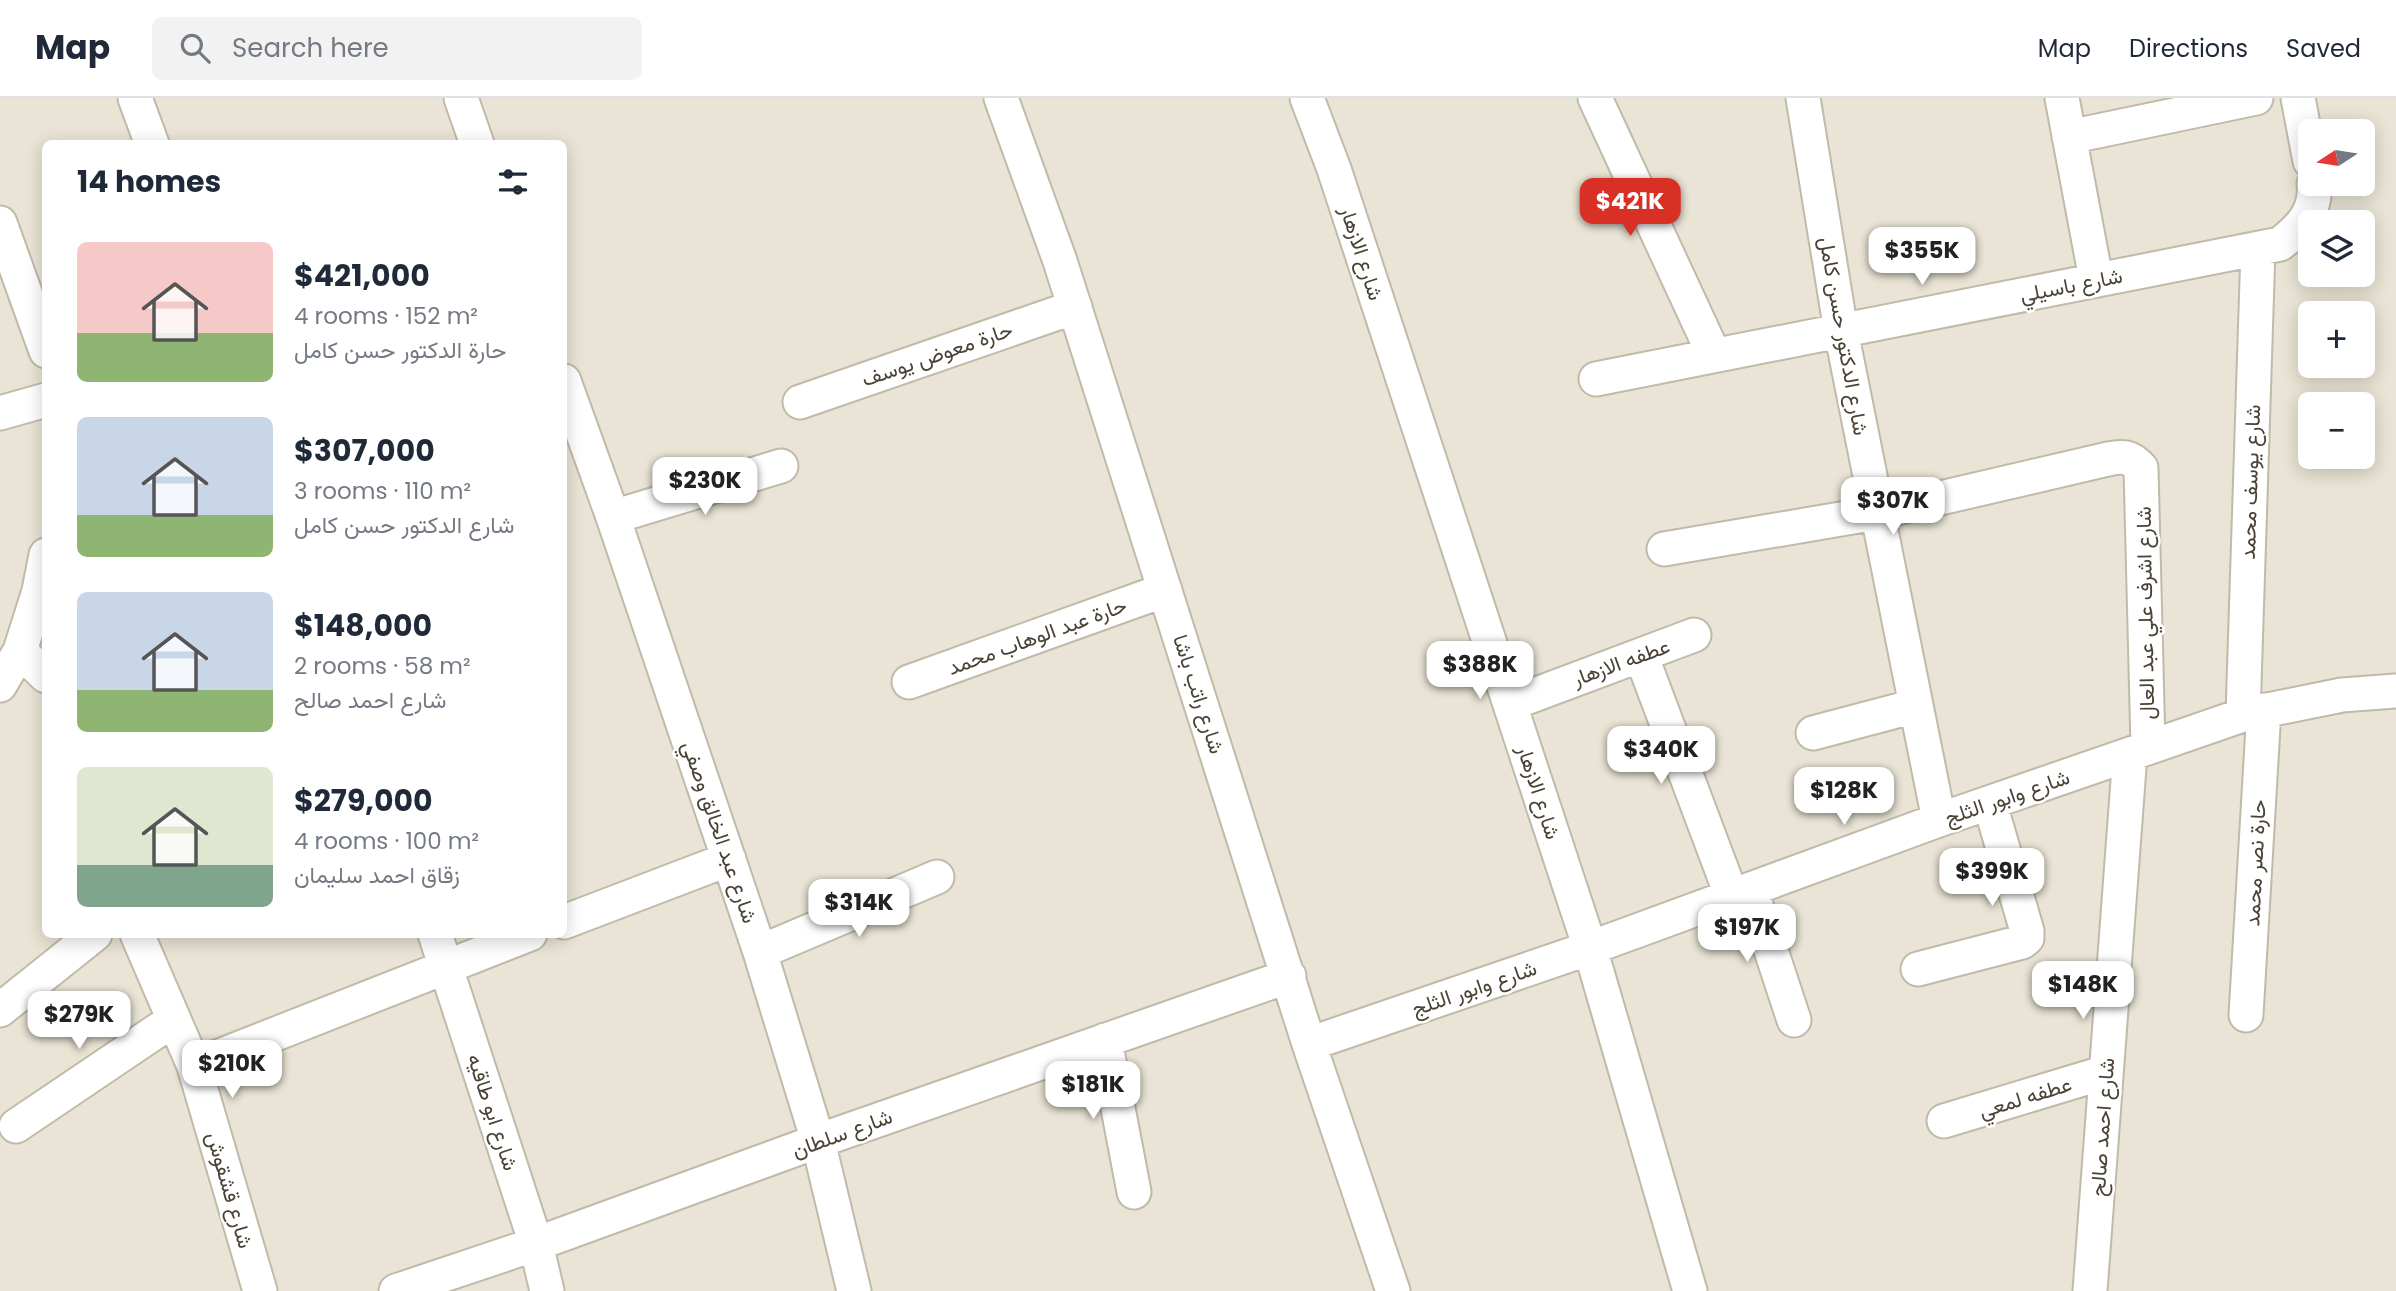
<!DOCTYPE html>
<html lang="en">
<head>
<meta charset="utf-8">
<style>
	body { margin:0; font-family:Poppins,Vazirmatn,sans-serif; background:#f2f2f3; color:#1f2937; height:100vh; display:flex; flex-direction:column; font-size:26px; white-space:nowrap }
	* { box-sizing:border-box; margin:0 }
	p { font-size:23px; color:#747a83 }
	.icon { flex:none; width:38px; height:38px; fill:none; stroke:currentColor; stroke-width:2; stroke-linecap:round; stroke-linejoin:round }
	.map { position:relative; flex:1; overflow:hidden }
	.side { position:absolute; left:42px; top:42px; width:525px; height:798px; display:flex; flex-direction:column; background:#fff; border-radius:10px; box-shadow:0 4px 18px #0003 }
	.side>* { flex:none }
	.needle { width:46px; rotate:258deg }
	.fabs { position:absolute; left:2298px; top:21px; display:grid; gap:14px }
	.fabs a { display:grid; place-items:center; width:77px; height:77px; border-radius:10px; background:#fff; box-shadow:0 4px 18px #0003; font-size:35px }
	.price { position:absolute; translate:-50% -60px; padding:0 16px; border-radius:14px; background:#fff; color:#222; font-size:23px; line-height:46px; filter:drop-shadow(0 2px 4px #0008) }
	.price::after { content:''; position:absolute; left:50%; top:42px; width:21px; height:16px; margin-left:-10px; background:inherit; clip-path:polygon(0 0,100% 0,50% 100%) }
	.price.active { background:#d93025; color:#fff }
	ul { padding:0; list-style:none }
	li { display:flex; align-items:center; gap:21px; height:175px; padding:0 35px }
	li span { display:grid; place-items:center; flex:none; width:196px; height:140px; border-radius:10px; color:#555 }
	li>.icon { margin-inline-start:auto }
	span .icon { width:84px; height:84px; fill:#fffc; stroke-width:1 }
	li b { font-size:30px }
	h2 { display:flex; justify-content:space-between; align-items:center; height:84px; padding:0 35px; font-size:30px }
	header { display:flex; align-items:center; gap:42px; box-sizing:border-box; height:98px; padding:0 35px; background:#fff; border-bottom:2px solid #e0e1e3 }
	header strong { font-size:33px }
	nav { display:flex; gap:38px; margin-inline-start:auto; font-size:24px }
	.search { width:490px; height:63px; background:#f2f2f3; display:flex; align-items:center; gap:18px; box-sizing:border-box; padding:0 24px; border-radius:10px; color:#747a83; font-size:26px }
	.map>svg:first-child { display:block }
	.residential { fill:#e9e4d5; fill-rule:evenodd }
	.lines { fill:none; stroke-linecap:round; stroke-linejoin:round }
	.street-casing { stroke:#c1baa9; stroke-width:37 }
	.street { stroke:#fff; stroke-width:33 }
	.labels { text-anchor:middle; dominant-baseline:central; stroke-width:5; stroke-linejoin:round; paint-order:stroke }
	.street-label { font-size:21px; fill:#494235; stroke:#fff }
</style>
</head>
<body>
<header>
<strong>Map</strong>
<div class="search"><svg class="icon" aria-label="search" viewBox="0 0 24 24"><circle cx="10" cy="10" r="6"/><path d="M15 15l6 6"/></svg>Search here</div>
<nav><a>Map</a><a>Directions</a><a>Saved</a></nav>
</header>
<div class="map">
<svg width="2396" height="1193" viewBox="0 0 2396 1193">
	<rect width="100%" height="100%" fill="#f5f1e7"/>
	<!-- residential -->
	<path class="residential" d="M0,0H2396V1193H0ZM2310,33H2362V86H2310ZM46,46H564V836H46ZM2310,124H2362V177H2310ZM2310,215H2362V268H2310ZM2310,306H2362V359H2310Z"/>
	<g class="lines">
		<!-- street casing -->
		<g class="street-casing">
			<path id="street" d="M135,0L152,46
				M461,0L477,46
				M1001,0L1060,163L1309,946L1393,1193
				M1307,0L1334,71L1590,850L1690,1193
				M1595,0L1714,257
				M1803,0L1841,233L1939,722
				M2062,0L2096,181
				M2298,0L2310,63
				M2069,39L2256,0
				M0,125L46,253
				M1596,281L2280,146C2300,131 2317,113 2314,86
				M564,283L613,419L760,854L818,1043L854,1193
				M800,304L1075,209
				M0,315L46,302
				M613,419L781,368
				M1664,451L1876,415L2108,361C2123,358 2130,358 2141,370L2148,649
				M20,553L46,578
				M1641,557L1732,799
				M909,584L1165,492
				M0,587L20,553L39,493L46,457
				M1510,606L1694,537
				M2243,617L2258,151
				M1813,635L1915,608
				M1751,792L1794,922
				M564,824L729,761
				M137,836L194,968L260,1193
				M435,836L536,1146L547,1193
				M760,854L937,779
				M1918,871L2022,844L2027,840V833L1990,706
				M0,912L95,836
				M2246,917L2264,612
				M1105,942L1134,1094
				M1309,946L1590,850L1939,722L2243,617L2342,597L2396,593
				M194,968L530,836
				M1944,1023L2106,974
				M16,1028L173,922
				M396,1193L536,1146L818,1043L1289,878
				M2090,1193L2130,656"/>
		</g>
		<!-- street -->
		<use href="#street" class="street"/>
	</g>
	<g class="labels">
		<!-- street labels -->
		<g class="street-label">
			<text transform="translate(1362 155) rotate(72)">شارع الازهار</text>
			<text transform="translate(2071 187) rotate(-11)">شارع باسيلي</text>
			<text transform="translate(1844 238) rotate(80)">شارع الدكتور حسن كامل</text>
			<text transform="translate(937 256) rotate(-19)">حارة معوض يوسف</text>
			<text transform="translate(2250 384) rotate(-88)">شارع يوسف محمد</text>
			<text transform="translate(2145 515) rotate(-91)">شارع اشرف علي عبد العال</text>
			<text transform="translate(1037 538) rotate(-20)">حارة عبد الوهاب محمد</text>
			<text transform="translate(1621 564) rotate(-20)">عطفه الازهار</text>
			<text transform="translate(1199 596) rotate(72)">شارع راتب باشا</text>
			<text transform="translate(1539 694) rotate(72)">شارع الازهار</text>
			<text transform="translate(2007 699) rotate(-19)">شارع وابور الثلج</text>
			<text transform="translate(720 734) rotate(71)">شارع عبد الخالق وصفي</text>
			<text transform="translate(2255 765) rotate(-87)">حارة نصر محمد</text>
			<text transform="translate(1474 890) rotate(-19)">شارع وابور الثلج</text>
			<text transform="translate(2025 999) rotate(-17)">عطفه لمعي</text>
			<text transform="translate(493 1014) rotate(72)">شارع ابو طاقيه</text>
			<text transform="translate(2102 1029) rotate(-86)">شارع احمد صالح</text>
			<text transform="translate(842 1035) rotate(-20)">شارع سلطان</text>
			<text transform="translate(230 1092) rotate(74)">شارع قشقوش</text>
		</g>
	</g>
</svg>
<div class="fabs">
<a><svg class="needle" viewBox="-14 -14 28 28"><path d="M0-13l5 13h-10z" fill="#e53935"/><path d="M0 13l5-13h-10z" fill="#747a83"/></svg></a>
<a><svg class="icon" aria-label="layers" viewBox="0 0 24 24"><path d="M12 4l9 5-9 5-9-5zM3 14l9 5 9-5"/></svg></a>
<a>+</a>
<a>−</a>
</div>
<b class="price active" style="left:1630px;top:140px">$421K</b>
<b class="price" style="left:1922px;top:189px">$355K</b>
<b class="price" style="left:705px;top:419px">$230K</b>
<b class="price" style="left:1893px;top:439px">$307K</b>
<b class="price" style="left:1480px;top:603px">$388K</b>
<b class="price" style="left:1661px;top:688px">$340K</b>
<b class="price" style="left:1844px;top:729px">$128K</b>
<b class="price" style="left:1992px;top:810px">$399K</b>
<b class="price" style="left:859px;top:841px">$314K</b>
<b class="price" style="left:1747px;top:866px">$197K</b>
<b class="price" style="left:2083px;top:923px">$148K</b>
<b class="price" style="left:79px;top:953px">$279K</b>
<b class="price" style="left:232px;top:1002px">$210K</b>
<b class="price" style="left:1093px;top:1023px">$181K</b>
<section class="side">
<h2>14 homes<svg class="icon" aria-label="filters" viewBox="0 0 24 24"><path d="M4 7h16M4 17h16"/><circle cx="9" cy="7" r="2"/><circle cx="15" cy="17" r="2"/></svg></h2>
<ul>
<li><span style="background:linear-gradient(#f6c9c9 65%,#8fb573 0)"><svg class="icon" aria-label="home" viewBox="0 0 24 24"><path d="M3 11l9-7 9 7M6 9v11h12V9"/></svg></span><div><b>$421,000</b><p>4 rooms · 152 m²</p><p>حارة الدكتور حسن كامل</p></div></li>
<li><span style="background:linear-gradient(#c9d6e8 70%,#8fb573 0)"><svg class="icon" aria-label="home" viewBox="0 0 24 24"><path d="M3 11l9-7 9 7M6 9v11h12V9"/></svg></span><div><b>$307,000</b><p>3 rooms · 110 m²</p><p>شارع الدكتور حسن كامل</p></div></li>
<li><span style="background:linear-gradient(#c9d6e8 70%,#8fb573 0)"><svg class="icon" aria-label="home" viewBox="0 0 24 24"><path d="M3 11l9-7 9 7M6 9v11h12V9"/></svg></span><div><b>$148,000</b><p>2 rooms · 58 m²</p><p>شارع احمد صالح</p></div></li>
<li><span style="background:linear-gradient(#dfe7d0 70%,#7fa58c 0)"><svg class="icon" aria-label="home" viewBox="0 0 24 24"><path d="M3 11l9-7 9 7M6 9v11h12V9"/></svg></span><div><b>$279,000</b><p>4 rooms · 100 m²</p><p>زقاق احمد سليمان</p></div></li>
</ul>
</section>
</div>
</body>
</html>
